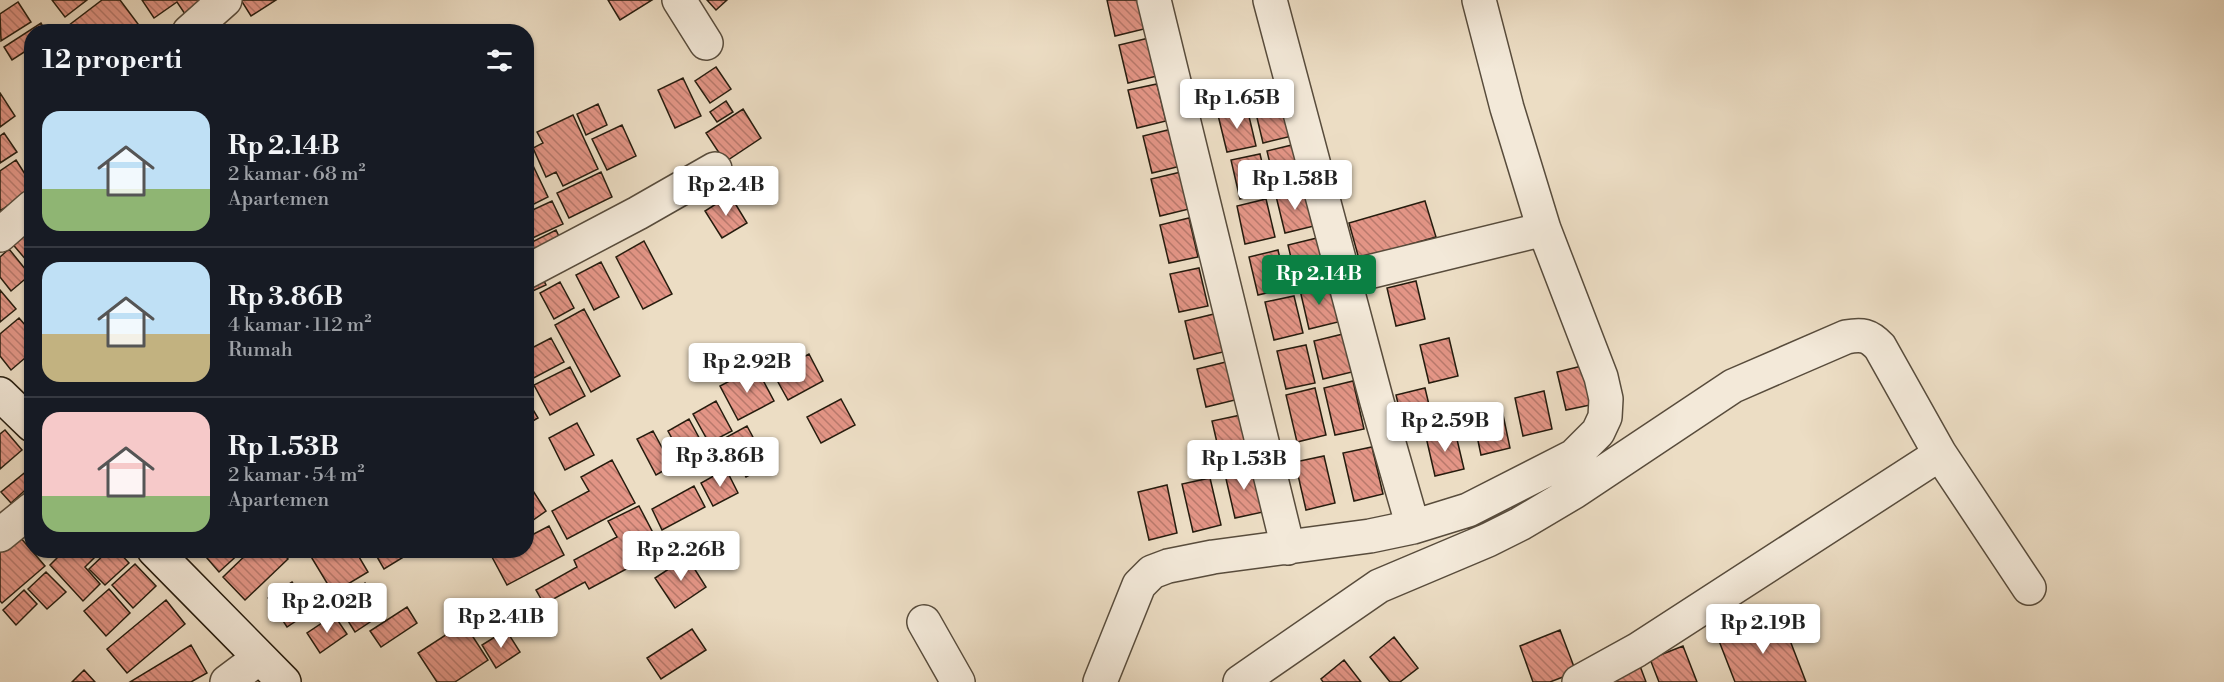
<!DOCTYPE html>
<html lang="id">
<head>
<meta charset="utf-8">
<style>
	body { margin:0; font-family:"Libre Bodoni",serif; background:#242831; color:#f1f3f6; height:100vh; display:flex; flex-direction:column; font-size:22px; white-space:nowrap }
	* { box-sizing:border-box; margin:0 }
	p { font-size:20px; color:#9ea1a6 }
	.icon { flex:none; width:33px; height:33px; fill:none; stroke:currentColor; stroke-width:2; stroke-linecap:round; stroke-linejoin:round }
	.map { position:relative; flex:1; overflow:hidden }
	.drawer { position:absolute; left:24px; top:24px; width:510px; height:534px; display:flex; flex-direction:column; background:#171b24; border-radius:24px; box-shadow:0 2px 4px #0004 }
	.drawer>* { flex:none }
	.price { position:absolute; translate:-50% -51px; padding:0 14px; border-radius:6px; background:#fff; color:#222; font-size:20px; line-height:39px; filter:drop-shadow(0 2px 3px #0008) }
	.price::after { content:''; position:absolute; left:50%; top:36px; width:18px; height:14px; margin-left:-9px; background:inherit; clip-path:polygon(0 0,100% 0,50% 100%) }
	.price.active { background:#0b8043; color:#fff }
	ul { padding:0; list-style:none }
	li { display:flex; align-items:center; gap:18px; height:150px; padding:0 18px }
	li+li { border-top:2px solid #363941 }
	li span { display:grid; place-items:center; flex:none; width:168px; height:120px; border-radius:18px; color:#555 }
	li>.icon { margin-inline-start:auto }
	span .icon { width:72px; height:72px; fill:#fffc; stroke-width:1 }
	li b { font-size:26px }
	h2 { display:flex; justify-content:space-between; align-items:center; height:72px; padding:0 18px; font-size:26px }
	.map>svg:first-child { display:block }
	.building { fill:url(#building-back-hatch); stroke:#261c0e; stroke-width:1.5 }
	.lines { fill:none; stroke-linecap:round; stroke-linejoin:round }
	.street-casing { stroke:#584c3c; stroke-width:36 }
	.secondary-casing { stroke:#261c0e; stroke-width:36 }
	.street { stroke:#f3e9d9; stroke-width:33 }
	.secondary { stroke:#f3e9d9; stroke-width:33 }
</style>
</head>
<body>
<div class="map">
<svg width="2224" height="682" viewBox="0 0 2224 682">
	<defs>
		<pattern id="building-back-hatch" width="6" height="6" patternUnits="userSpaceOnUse" patternTransform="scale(1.5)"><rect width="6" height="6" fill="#e39586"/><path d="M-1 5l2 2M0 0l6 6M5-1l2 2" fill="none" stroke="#b8796c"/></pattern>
	</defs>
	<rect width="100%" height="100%" fill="#ecddc4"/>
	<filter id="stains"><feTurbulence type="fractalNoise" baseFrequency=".00333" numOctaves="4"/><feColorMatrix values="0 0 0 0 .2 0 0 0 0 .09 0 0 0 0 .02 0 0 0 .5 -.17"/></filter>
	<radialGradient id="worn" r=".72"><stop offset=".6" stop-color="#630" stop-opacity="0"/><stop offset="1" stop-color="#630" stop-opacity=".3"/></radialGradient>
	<!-- building -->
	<path class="building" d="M52,0H87L65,17Z
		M102,0H120L144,32H60Z
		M142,0H213L187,17L177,2L154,18Z
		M241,0H276L251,16Z
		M608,0H652L620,20Z
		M707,0H727L716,10Z
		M1107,0H1138L1144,29L1115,36Z
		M18,2L31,22L1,41L0,14Z
		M41,23L46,32H32V47L12,60L4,47Z
		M1149,38L1157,76L1128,83L1119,45Z
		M716,67L731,89L710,103L695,81Z
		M683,78L701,116L675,128L658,90Z
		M1157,84L1166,121L1137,128L1128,90Z
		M0,93L15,116L0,127Z
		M1283,98L1292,136L1263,143L1254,105Z
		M726,101L733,112L717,122L710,112Z
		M598,104L607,125L586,135L577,114Z
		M1247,108L1256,146L1227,152L1218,115Z
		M743,109L761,138L725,162L706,133Z
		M573,115L598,169L563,186L556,172L546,177L533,148L543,143L537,132Z
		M622,125L636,156L607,170L592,139Z
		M1172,129L1181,166L1152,173L1143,136Z
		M4,133L17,152L0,163V136Z
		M1296,144L1305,183L1276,189L1267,151Z
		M526,151L548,197L526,208Z
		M1260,154L1269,192L1240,199L1231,160Z
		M16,160L32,185V190L0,211V171Z
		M601,172L612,197L569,218L557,193Z
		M1181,172L1189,209L1160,216L1151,179Z
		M1306,189L1314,226L1285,233L1276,196Z
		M730,195L747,223L722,238L705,211Z
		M1266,199L1275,237L1245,244L1237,206Z
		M552,201L563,224L526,241V213Z
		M1425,201L1436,237L1359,259L1349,223Z
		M1189,218L1198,257L1169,263L1160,225Z
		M32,223V257L27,261L10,241Z
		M556,230L565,249L536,262L528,244Z
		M1317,238L1326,276L1297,283L1288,245Z
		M644,241L672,294L643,309L616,257Z
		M9,249L30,275L11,291L0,277V257Z
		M1278,250L1287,288L1258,295L1249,257Z
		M601,262L619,297L594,310L576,275Z
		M1199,268L1208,306L1179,312L1170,274Z
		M539,270L546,285L526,294V276Z
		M1416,281L1425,319L1396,326L1387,288Z
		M560,282L574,308L554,319L540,293Z
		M1330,284L1338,322L1309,329L1300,290Z
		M0,290L16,309L0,322Z
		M1294,296L1303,333L1274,340L1265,302Z
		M584,309L620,376L591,392L555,325Z
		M1214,314L1223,352L1194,359L1185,321Z
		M19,318L32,333V352L11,370L0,356V334Z
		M1343,334L1352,372L1323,379L1314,341Z
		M551,338L564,362L526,382V351Z
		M1449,338L1458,376L1429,383L1420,345Z
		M1306,345L1315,383L1286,389L1277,351Z
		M809,354L823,381L788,400L773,373Z
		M1226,362L1235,400L1206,407L1197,369Z
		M1586,365L1595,404L1566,410L1557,372Z
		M570,367L585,396L550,415L534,385Z
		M756,367L774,401L738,420L720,386Z
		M1353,381L1364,429L1335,435L1324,388Z
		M1315,388L1326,435L1297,442L1286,395Z
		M1425,388L1434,426L1405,433L1396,395Z
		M1544,391L1552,429L1523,436L1515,398Z
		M526,398L538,418L526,425Z
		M841,399L855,425L821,443L807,417Z
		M716,401L732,431L709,443L693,414Z
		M1502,410L1510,448L1481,455L1473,417Z
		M1241,415L1250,453L1221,460L1212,421Z
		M689,419L703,445L682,457L668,431Z
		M577,423L594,455L565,470L549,438Z
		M747,426L768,465L746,477L725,438Z
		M5,430L22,450L0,469V434Z
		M653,431L672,466L656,475L637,439Z
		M1455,431L1464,469L1435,476L1426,437Z
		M1372,447L1383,494L1354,501L1343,453Z
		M1324,456L1335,503L1306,510L1295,462Z
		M612,460L635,503L567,539L552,511L589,491L581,477Z
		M1253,464L1263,512L1235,518L1224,470Z
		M726,469L738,493L713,506L701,483Z
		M28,470L32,474V484L11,503L1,492Z
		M1210,478L1221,525L1193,532L1182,484Z
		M528,483L546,511L526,525V484Z
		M1167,485L1177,533L1149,540L1138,492Z
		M694,486L705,507L662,530L652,509Z
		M639,506L662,550L589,589L585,582L544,604L536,590L577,567L574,560L617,537L608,521Z
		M549,526L564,555L507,585L492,557L503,550H526V538Z
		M13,529L45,566L2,603L0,601V540Z
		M65,550H102L85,567L100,584L83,601L50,565Z
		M109,550H117L129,563L105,585L89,569Z
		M200,550H243L219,572Z
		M251,550H280L288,559L245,600L223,577Z
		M307,550H355L368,572L333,593Z
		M373,550H415L384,569Z
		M687,557L706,587L675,608L655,578Z
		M135,564L156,586L133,608L112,585Z
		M46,572L66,592L47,609L28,589Z
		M292,582L311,611L287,627L268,598Z
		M365,583L385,612L355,632L336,602Z
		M109,589L130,613L106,636L84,611Z
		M24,590L37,604L16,625L3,610Z
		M166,600L185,624L127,673L107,649Z
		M407,607L417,623L381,647L370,631Z
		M334,615L347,634L320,653L307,633Z
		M1781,617L1806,682H1735L1719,641Z
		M464,623L488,660L455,682H437L418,653Z
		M692,629L706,650L661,679L647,658Z
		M506,630L520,652L496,668L482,645Z
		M1560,630L1576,672L1550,682H1533L1520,646Z
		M1394,637L1418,668L1400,682H1390L1370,657Z
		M191,645L207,673L191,682H130Z
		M1683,646L1697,682H1659L1650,659Z
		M1637,658L1646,682H1611Z
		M1344,660L1361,682H1323L1321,679Z
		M84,670L95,682H72Z"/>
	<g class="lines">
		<!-- street casing -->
		<g class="street-casing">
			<path id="street" d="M679,0L706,43
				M1154,0L1288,548
				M1270,0L1377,402L1413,527
				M189,32L225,0
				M0,235L32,207
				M526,272L638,213L715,169
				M1344,278L1544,229
				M0,535L32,509
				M924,622L958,682
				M227,682L259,658
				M1100,682L1139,585L1152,572L1168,566L1213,557L1370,536L1413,527L1468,510L1574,456L1598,432L1605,417L1606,399L1601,377L1544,229L1507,108L1479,0
				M1240,682L1379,586L1488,540L1520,524L1574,492L1733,386L1846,337C1862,334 1869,335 1880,347L1940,454L2029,588
				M1579,682L1637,650L1940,454"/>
		</g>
		<!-- secondary casing -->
		<g class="secondary-casing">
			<path id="secondary" d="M0,394L32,425
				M154,550L284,682"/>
		</g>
		<!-- street -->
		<use href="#street" class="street"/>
		<!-- secondary -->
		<use href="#secondary" class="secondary"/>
	</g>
	<rect width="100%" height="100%" filter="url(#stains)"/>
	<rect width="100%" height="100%" fill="url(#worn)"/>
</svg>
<b class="price" style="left:1237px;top:130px">Rp 1.65B</b>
<b class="price" style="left:1295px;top:211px">Rp 1.58B</b>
<b class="price" style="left:726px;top:217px">Rp 2.4B</b>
<b class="price active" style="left:1319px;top:306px">Rp 2.14B</b>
<b class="price" style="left:747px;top:394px">Rp 2.92B</b>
<b class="price" style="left:1445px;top:453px">Rp 2.59B</b>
<b class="price" style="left:720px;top:488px">Rp 3.86B</b>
<b class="price" style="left:1244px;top:491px">Rp 1.53B</b>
<b class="price" style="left:681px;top:582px">Rp 2.26B</b>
<b class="price" style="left:327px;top:634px">Rp 2.02B</b>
<b class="price" style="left:501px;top:649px">Rp 2.41B</b>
<b class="price" style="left:1763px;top:655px">Rp 2.19B</b>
<section class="drawer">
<h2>12 properti<svg class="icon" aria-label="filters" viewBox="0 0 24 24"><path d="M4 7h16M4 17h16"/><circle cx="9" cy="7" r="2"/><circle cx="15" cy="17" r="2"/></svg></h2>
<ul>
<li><span style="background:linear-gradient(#bfe0f5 65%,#8fb573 0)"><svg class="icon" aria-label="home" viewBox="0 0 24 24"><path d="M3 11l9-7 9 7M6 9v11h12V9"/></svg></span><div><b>Rp 2.14B</b><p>2 kamar · 68 m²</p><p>Apartemen</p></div></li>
<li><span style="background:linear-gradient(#bfe0f5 60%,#c2b280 0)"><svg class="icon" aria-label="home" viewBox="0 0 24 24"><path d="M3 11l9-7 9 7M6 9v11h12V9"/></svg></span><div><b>Rp 3.86B</b><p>4 kamar · 112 m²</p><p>Rumah</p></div></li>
<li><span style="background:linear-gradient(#f6c9c9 70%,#8fb573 0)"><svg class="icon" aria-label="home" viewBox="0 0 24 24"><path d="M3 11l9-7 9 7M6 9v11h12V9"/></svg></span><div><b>Rp 1.53B</b><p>2 kamar · 54 m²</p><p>Apartemen</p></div></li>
</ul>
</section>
</div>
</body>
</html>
